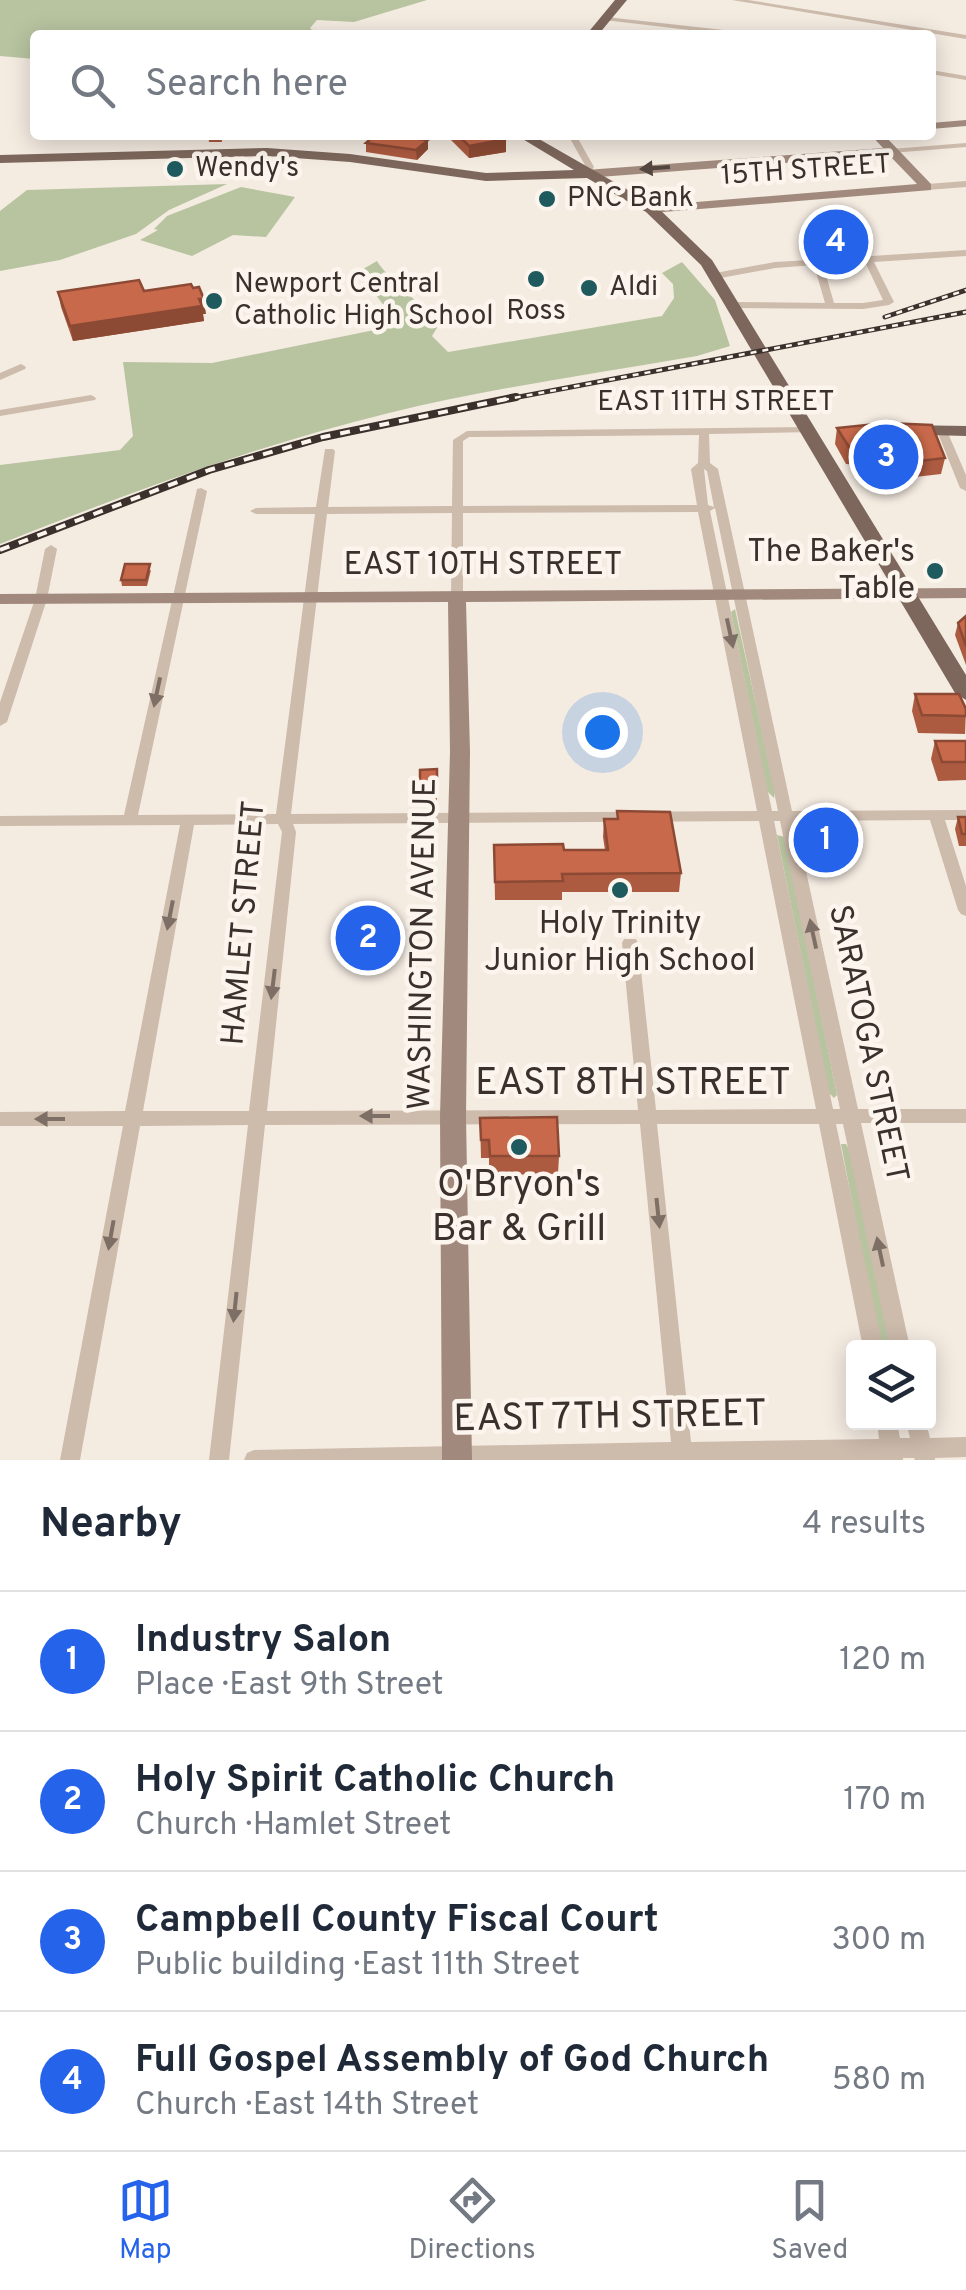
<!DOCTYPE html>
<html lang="en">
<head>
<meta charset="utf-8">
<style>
  body { margin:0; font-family:Overpass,sans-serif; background:#f2f2f3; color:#1f2937 }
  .controls { position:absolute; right:30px; bottom:30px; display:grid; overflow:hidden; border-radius:10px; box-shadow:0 5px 25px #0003 }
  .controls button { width:90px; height:90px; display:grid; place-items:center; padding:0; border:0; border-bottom:2px solid #e0e1e3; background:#fff; color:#1f2937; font:50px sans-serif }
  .you { position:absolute; left:602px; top:732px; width:35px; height:35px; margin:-25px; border:8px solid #fff; border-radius:50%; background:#1a73e8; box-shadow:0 0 0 15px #1a73e833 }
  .badge { display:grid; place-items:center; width:65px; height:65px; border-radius:50%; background:#2563eb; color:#fff; font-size:32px; font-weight:700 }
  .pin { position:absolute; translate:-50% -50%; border:5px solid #fff; box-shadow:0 2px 10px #0006 }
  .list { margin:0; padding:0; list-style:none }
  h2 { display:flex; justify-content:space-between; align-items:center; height:130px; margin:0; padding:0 40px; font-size:42px }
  h2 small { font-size:32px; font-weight:400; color:#747a83 }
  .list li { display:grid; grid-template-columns:65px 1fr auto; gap:30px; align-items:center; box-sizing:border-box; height:140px; padding:0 40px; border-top:2px solid #e0e1e3 }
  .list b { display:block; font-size:38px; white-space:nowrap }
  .list p { margin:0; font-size:32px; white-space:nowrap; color:#747a83 }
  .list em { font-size:32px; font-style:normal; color:#747a83 }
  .icon { flex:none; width:55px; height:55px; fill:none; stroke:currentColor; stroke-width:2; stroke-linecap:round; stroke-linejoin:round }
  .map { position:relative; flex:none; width:966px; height:1460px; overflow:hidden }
  .search { position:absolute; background:#fff; box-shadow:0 5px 25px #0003; left:30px; right:30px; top:30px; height:110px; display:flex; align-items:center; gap:25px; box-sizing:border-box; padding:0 35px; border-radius:10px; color:#747a83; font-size:38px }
  .sheet { height:690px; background:#fff }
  nav { display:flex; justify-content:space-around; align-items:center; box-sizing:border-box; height:140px; border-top:2px solid #e0e1e3; background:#fff; font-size:28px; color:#747a83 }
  nav a { display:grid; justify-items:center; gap:5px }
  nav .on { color:#2563eb }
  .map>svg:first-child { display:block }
  .green { fill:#b8c4a0 }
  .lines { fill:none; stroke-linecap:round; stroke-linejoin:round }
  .street { fill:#cdbbac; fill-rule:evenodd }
  .secondary { fill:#a18a7d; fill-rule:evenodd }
  .primary { fill:#7d675c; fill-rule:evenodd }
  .rail-far1-casing { stroke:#3b302b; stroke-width:5 }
  .rail-casing { stroke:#3b302b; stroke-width:8 }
  .rail-far1 { stroke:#fbf5ee; stroke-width:2.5; stroke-dasharray:6; stroke-linecap:butt }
  .rail { stroke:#fbf5ee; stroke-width:4; stroke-dasharray:10; stroke-linecap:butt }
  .wall { fill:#ac5a40 }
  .shaded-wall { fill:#8c4a34 }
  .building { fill:#c8694b; stroke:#8c4a34; stroke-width:2.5 }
  .oneway { fill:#544640 }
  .oneway2 { fill:#7d6f65 }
  .poi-dot { fill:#1f5a5e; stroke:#fbf5ee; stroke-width:4 }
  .labels { text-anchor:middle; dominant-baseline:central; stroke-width:9; stroke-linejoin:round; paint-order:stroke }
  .far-poi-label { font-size:28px; fill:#3b302b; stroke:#fbf5ee; text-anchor:start }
  .far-street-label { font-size:28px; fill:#3b302b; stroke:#fbf5ee }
  .poi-label { font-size:32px; fill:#3b302b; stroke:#fbf5ee; text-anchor:end }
  .street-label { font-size:32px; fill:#3b302b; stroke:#fbf5ee }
  .near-street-label { font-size:38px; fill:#3b302b; stroke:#fbf5ee }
  .near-poi-label { font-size:38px; fill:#3b302b; stroke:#fbf5ee }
</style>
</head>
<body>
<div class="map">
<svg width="966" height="1460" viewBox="0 0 966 1460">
  <rect width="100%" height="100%" fill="#f4ebe1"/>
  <g class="green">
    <path d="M0,0H427L354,22L317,20L310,28L315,33L307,35H35V59L0,56Z"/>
    <path d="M227,184L169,210L136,234L60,260L0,271V211L27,190Z"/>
    <path d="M241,187L295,197L266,237L233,235L192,256L140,240L158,230L154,229L167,216Z"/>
    <path d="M377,261C386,277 424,307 440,323L432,336L448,352L662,316L674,298L673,284L662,273L682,262L715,300L730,346L697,356C594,374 490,388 389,413C255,446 128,493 0,544V465L120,450L133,436L123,362L212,363L399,325L358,272Z"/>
    <path d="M735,609L775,791L774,798L767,791L731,612Z"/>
    <path d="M777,835L785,837L837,1095L834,1098L829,1093Z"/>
    <path d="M841,1144H846L853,1156L891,1347H880Z"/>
  </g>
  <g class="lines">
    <g class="street">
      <path d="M732,0H748L966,35V39Z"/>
      <path d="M606,17L751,33L755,35H732L604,20Z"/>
      <path d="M931,70L966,76V80L931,74Z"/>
      <path d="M568,135H576L594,167L589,176L582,174L586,167Z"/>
      <path d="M966,143V147L891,153L887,151L891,149Z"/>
      <path d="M966,181V187L927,190L923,187L927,184Z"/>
      <path d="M849,229L860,234L871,256L966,250V256L874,262L894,302L889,305L863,309L732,308L727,305L732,302L825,303L814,265L775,268L715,279L710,276L715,273L775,262L862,257L853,238L848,235L803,237L799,234L803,231ZM865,262L883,300L863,303H834L823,265Z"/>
      <path d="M21,364L26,367L25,369L0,380V373Z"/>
      <path d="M91,395L96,398L95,400L0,416V410Z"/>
      <path d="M809,427L813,428V432L709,434L710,463L718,469L792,811L966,810V820H945L966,886V916L961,914L958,910L930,820L795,821L858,1109H966V1123H861L910,1348H890L843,1124H836L883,1348H863L819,1124H657L691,1442L879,1439L877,1422H897L900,1438H910L906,1422H926L930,1438L966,1437V1457L935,1458V1460H915L914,1458H903V1460H244L247,1453L254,1450L671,1442L640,1124L265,1125L229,1460H209L248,1125L140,1126L80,1460H60L123,1126H0V1112L125,1111L180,825L0,826V816L124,815L197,489L201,488L207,491L138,815L276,814L315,514H256L250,511L256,508L316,507L325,449H333L335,451L328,507L452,506L453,440L467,431ZM699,435L698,463L691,469L697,505L463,506V441L469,437ZM704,469L707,471L714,507L708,505ZM715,508L778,811H772L710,511ZM698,512L757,811L291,814L327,514L452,513L451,597L457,601L463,597V513ZM759,821L816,1109L656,1110L638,943L636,939H624L622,943L638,1110L267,1111L296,832L293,824ZM774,821H780L840,1109H833ZM278,824L282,832L249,1111H143L194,825Z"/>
      <path d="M942,428L947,431L966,475V491L960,488L937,431Z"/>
      <path d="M51,545L57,549L47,599L7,722L0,726V702L35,599L45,549Z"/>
    </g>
    <g class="secondary">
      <path d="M966,120V126L931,129V123Z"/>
      <path d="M871,135H884L931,184V190L651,213L647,212V206L917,184L889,155L586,178L580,174L586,170L883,148Z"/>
      <path d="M966,588V598L466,602L470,752L466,1116L472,1460H442L440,1116L450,752L448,602L0,604V594Z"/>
    </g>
    <g class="primary">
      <path d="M615,0H627L598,35H586Z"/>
      <path d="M516,135H532L656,206L712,260L966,675V700L955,693L701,265L646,212L587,178L486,181L350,162L267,156L0,163V155L267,148L350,154L486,173L574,170Z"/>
      <path d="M903,425L966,426V436L897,434V426Z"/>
    </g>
    <g class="rail-far1-casing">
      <g id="rail-far1">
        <path d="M885,317L966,290"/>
        <path d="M503,400L966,312"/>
      </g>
    </g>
    <g class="rail-casing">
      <path id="rail" d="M0,550L209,470L323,437L516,397"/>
    </g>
    <use href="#rail-far1" class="rail-far1"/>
    <use href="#rail" class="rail"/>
  </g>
  <g class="wall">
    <path d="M208,135H221L222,142H209Z"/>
    <path d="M450,135H502L506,152L469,158L450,139Z"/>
    <path d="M366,143L428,149L417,160L366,152Z"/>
    <path d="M822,221L857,229L854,248L823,249L819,240Z"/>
    <path d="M144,291L206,314H203L204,321L73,341L61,307L58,292Z"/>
    <path d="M837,428L945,458L941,474L915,477L911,471L846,464L835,444Z"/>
    <path d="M151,570L147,586H122L121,580Z"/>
    <path d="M966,616V665L955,635L958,623Z"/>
    <path d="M915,694L966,709L965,734L918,733L912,711Z"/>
    <path d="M935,741H966V780L938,781L931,759Z"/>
    <path d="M437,769V802H421L420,770Z"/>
    <path d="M617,811L681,873L679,892H562V900H495L494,845L564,850H605L603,837L604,819H617Z"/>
    <path d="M958,817H966V846H959L955,829Z"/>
    <path d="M804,822L851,835L849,847L806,846L802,834Z"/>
    <path d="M480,1118L559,1156L558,1174L489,1175V1158H481Z"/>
  </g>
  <g class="shaded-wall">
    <path d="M506,139V152L469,158V146Z"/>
    <path d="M428,140V149L417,160L416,150Z"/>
    <path d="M204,299L206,314H203L204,321L73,341L70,326Z"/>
  </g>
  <g class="building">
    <path d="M375,135H386L428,140L416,150L366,143Z"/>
    <path d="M458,135H502L506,139L469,146Z"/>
    <path d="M850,220L857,229L826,230L822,221Z"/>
    <path d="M139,280L144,291L191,284L193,288L199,287L204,299H199L202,306L70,326L58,292Z"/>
    <path d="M886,423L932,425L945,458L919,461L915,455L849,447L837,428Z"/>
    <path d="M125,564H150L146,580H121Z"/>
    <path d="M966,616V646L958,623Z"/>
    <path d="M915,694H959L966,709V716L922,715Z"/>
    <path d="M935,741H966V762H942Z"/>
    <path d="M437,769V784H420V770Z"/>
    <path d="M617,811L670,812L681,873L562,874L563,881L495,882L494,845L563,844L564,850H608L604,819H618Z"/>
    <path d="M958,817H966V834H962Z"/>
    <path d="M809,818L849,820L851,835L808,834L804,822Z"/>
    <path d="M557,1117L559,1156H490L489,1140H481L480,1118Z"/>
  </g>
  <defs><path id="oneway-solid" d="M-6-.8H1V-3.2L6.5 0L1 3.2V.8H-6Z" transform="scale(2.5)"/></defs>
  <use class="oneway" href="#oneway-solid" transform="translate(655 168) rotate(176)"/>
  <g class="oneway2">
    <use href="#oneway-solid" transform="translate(730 633) rotate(78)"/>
    <use href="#oneway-solid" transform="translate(157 692) rotate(102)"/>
    <use href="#oneway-solid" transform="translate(170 915) rotate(101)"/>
    <use href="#oneway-solid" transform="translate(813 934) rotate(-102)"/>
    <use href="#oneway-solid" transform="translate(273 984) rotate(97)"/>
    <use href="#oneway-solid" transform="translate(375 1116) rotate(180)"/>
    <use href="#oneway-solid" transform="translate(50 1119) rotate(180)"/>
    <use href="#oneway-solid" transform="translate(658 1213) rotate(84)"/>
    <use href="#oneway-solid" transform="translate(111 1235) rotate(100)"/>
    <use href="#oneway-solid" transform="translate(880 1252) rotate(-102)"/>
    <use href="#oneway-solid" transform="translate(235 1307) rotate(96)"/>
  </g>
  <g class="poi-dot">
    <circle cx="175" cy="169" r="10"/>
    <circle cx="547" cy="199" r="10"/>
    <circle cx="536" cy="279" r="10"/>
    <circle cx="589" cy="288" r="10"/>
    <circle cx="214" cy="301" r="10"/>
    <circle cx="935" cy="571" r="10"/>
    <circle cx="620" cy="890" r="10"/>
    <circle cx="519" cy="1147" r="10"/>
  </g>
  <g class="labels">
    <g class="far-poi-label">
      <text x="195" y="169">Wendy's</text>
      <text x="567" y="199">PNC Bank</text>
      <text x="234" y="285">Newport Central<tspan x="234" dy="32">Catholic High School</tspan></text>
      <text x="609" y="288">Aldi</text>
      <text x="536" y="312" text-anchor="middle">Ross</text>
    </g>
    <g class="far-street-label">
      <text transform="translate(806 171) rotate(-4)">15TH STREET</text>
      <text x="716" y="403">EAST 11TH STREET</text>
    </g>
    <g class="poi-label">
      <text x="915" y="553">The Baker's<tspan x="915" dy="37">Table</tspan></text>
      <text x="620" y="925" text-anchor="middle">Holy Trinity<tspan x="620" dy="37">Junior High School</tspan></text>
    </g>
    <g class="street-label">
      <text x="483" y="566">EAST 10TH STREET</text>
      <text transform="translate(245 923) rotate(-85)">HAMLET STREET</text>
      <text transform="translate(424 944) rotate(-89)">WASHINGTON AVENUE</text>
      <text transform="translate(867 1044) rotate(78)">SARATOGA STREET</text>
    </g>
    <g class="near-street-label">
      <text x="633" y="1084">EAST 8TH STREET</text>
      <text transform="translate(610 1418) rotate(-1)">EAST 7TH STREET</text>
    </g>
    <g class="near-poi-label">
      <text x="519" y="1186">O'Bryon's<tspan x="519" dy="44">Bar &amp; Grill</tspan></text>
    </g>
  </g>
</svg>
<div class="controls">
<button><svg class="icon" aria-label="layers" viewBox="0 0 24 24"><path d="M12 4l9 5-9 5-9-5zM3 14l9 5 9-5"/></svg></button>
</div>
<div class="you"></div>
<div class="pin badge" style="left:826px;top:840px">1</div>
<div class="pin badge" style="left:368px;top:938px">2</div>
<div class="pin badge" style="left:886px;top:457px">3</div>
<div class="pin badge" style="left:836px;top:242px">4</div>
<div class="search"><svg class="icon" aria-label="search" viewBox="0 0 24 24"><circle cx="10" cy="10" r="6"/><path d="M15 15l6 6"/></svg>Search here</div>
</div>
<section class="sheet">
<h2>Nearby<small>4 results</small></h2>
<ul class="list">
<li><span class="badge">1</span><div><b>Industry Salon</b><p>Place · East 9th Street</p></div><em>120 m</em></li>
<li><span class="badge">2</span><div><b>Holy Spirit Catholic Church</b><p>Church · Hamlet Street</p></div><em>170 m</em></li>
<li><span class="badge">3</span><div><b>Campbell County Fiscal Court</b><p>Public building · East 11th Street</p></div><em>300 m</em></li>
<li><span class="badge">4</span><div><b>Full Gospel Assembly of God Church</b><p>Church · East 14th Street</p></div><em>580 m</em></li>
</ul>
</section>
<nav>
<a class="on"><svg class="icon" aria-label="map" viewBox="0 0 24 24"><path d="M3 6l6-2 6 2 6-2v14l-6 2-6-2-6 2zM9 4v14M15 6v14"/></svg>Map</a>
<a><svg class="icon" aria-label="directions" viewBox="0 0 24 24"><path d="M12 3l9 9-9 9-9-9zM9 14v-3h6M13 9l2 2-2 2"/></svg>Directions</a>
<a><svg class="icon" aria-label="saved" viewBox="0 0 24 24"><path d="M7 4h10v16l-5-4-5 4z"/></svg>Saved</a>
</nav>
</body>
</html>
